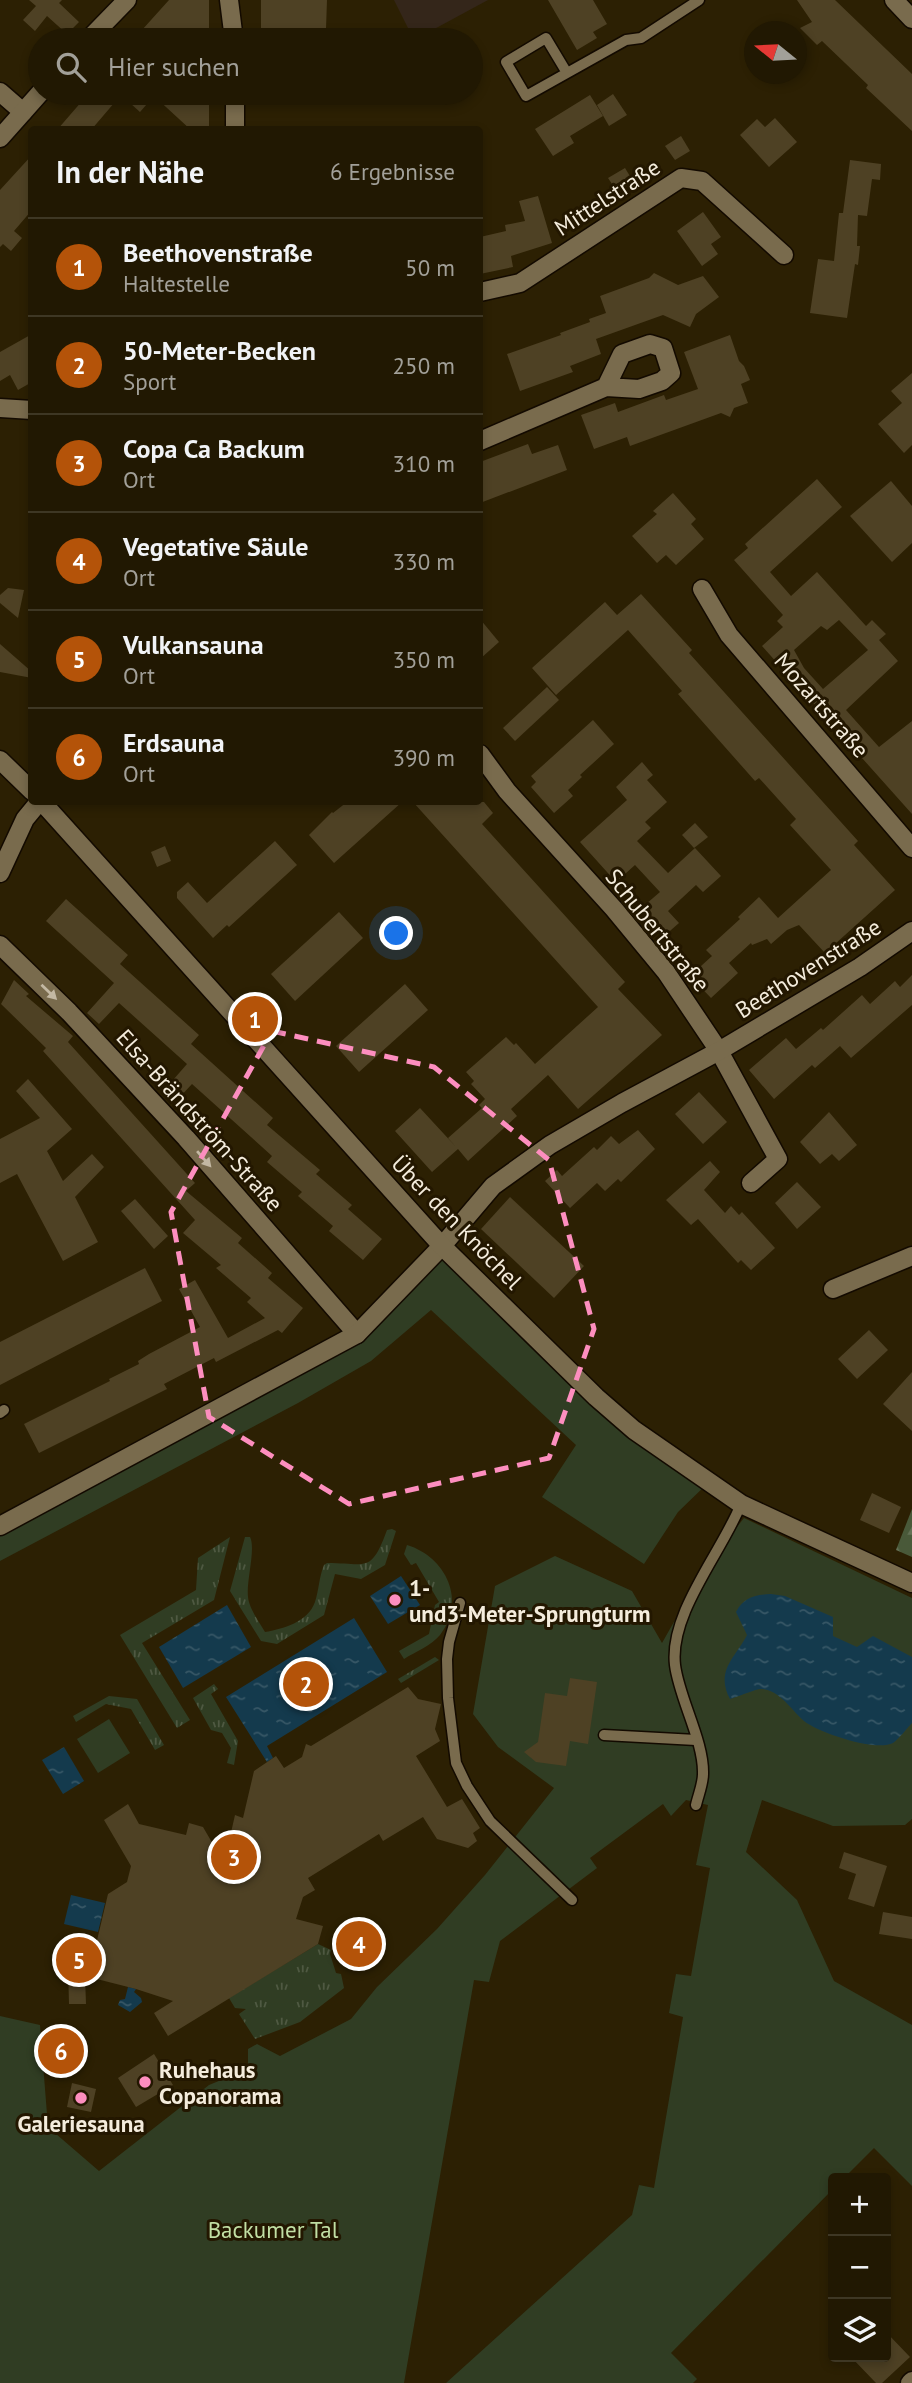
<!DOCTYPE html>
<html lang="de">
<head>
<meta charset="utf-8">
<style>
  body { margin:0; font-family:"PT Sans",sans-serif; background:#29210c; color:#f1f3f6 }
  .controls { position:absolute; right:21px; bottom:21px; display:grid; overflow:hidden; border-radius:7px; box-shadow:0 4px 10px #0003 }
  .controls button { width:63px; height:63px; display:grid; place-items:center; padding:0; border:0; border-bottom:2px solid #3e3724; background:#211802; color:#f1f3f6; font:35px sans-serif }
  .compass { position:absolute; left:744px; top:21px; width:63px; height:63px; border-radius:50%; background:#211802; box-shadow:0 4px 10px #0003; rotate:288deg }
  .you { position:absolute; left:397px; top:934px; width:24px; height:24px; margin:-18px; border:5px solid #fff; border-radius:50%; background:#1a73e8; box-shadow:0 0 0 10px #1a73e833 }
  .badge { display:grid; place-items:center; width:46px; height:46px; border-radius:50%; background:#b45309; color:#fff; font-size:23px; font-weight:700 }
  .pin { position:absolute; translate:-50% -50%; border:4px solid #fff; box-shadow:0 2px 7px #0006 }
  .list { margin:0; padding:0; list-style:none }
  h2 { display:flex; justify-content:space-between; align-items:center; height:91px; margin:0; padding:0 28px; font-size:30px }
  h2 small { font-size:23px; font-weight:400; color:#a2a099 }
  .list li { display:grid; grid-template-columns:46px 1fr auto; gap:21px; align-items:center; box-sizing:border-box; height:98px; padding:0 28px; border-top:2px solid #3e3724 }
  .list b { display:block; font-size:26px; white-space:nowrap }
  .list p { margin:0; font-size:23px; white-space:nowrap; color:#a2a099 }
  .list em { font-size:23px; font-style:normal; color:#a2a099 }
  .icon { flex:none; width:38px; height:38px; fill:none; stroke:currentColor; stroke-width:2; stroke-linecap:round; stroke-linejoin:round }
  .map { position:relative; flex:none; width:912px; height:2383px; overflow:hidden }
  .search { position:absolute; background:#211802; box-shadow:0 4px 10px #0003; left:28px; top:28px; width:455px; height:77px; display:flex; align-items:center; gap:18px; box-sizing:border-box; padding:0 24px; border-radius:38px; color:#a2a099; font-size:26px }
  .panel { position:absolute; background:#211802; box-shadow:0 4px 10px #0003; left:28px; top:126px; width:455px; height:679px; border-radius:7px }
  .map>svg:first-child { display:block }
  .education { fill:#34261a }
  .grass { fill:url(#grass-tufts) }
  .forest { fill:url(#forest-firs) }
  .park { fill:#303d23 }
  .water { fill:url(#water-ripples) }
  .building { fill:#4e4124; fill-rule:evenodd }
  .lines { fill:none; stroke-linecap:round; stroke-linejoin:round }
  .service-casing { stroke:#130a00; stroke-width:13 }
  .minor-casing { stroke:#130a00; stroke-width:21 }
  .secondary-casing { stroke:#130a00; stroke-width:21 }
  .service { stroke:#796b4d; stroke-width:10 }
  .minor { stroke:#796b4d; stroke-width:18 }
  .secondary { stroke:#796b4d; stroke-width:18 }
  .oneway { fill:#c3b8a3 }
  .marked { fill:none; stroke:#fd8ebf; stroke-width:5; stroke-dasharray:14 9; stroke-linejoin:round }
  .poi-dot { fill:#fd8ebf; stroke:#231700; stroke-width:2.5 }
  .labels { text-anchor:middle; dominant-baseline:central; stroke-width:6; stroke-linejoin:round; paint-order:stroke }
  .street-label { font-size:23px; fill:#f4ecdc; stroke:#231700 }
  .poi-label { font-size:23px; font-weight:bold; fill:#f4ecdc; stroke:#231700; text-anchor:start }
  .park-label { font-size:23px; fill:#c1dfa4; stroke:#231700 }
</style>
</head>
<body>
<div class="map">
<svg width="912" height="2383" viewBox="0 0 912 2383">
  <defs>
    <pattern id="grass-tufts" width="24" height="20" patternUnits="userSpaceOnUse" patternTransform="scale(1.75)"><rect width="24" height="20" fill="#303d23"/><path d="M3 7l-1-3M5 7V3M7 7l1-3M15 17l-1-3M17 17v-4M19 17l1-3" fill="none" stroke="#4f5942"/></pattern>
    <pattern id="forest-firs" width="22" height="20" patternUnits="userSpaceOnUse" patternTransform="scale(1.75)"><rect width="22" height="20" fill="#495939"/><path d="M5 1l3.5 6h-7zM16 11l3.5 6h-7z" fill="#647155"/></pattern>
    <pattern id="water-ripples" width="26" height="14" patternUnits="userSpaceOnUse" patternTransform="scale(1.75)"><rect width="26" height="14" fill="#143a4d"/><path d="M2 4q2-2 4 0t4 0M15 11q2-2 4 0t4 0" fill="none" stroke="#375766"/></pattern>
  </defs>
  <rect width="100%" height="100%" fill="#2c2003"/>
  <path class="education" d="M394,0H488L414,40Z"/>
  <g class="grass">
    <path d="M392,1529L396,1531L385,1565L361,1579L335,1574L324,1615L277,1644L261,1641L230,1591L245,1537H250C256,1549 246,1581 248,1597C249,1608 259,1622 265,1632C283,1629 308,1622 315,1602C319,1590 319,1577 324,1565L327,1563C367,1563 371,1574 387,1530Z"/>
    <path d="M230,1537L214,1600L142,1643L190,1720L177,1728L120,1635L196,1590L198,1558Z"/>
    <path d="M407,1545C446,1557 467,1601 440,1635C432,1645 415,1652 404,1659L399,1651L429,1634L435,1605L439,1602L416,1563L411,1565L404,1554Z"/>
    <path d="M435,1657L439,1660L401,1683L398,1679Z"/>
    <path d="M214,1684L218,1689L211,1694L238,1741L234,1765L227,1763L231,1748L222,1733L211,1730L193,1698Z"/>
    <path d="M109,1696L137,1699L164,1745L155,1750L131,1709L106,1704L76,1722L73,1716Z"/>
    <path d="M318,1944L331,1950L330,1954L336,1973L341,1974L344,1988L300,2022L255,2039L239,2014L246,2009L235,2008L229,1998Z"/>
  </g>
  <path class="forest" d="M912,1509V1557L896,1550Z"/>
  <g class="park">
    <path d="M442,1246L596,1397L709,1482L678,1512L644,1564L542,1497L576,1445L431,1310L371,1361L298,1403L0,1561V1526L328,1348Z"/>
    <path d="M744,1518L912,1598V1819L905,1825L833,1826L762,1800L746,1852L797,1900L834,1981L912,2025V2186L874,2148L844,2178H833V2189L671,2353L697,2379L693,2383H446L632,2215L639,2185L654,2188L683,2017L669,2013L676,1974L691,1976L710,1868L696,1865L708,1805L686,1800L671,1816L663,1804L590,1858L597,1868L500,1941L489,1982L474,1980L404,2383H0V2016L40,2025L48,2127L99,2171L209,2085L248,2069V2049L257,2044L280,2056L351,2019L377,1987L437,1929L485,1875L554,1788L498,1747L473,1714L495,1586L555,1556L632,1591L662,1643L705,1567Z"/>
    <path d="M109,1719L130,1753L98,1773L77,1739Z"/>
  </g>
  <g class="water">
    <path d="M401,1576L420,1605L388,1624L370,1596Z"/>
    <path d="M771,1594L785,1596L833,1617V1636L857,1647L873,1636L912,1657V1723C906,1729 900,1738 893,1743C876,1752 819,1733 804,1721C792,1711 779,1689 761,1689C755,1689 738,1697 730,1699C715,1671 735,1658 747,1635L736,1612C744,1597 755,1595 771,1594Z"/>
    <path d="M227,1605L251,1647L183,1688L159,1647Z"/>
    <path d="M354,1618L387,1672L267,1746L273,1758L267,1762L226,1697Z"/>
    <path d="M64,1747L84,1781L63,1794L42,1760Z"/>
    <path d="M71,1895L105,1903L98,1932L64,1924Z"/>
    <path d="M128,1987L136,1989L134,1992L141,1998L142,2002L130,2012L118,2005L120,2000L125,1999Z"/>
  </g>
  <g class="building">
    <path d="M29,0H62L59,3L79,22L67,34L47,16L35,31L23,20L36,6Z"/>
    <path d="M169,0H209V28L223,40H133Z"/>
    <path d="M261,0H327L326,29H297V40H261Z"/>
    <path d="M548,0H593L607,24L593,32L597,38L577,50Z"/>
    <path d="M797,0H835L912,74V131L866,88L868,85L822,41L817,45L800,28L812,22Z"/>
    <path d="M89,93H209V130H191L154,96L140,112L121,95L91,130H57Z"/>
    <path d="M613,94L627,115L609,126L597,105Z"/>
    <path d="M590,95L603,116L570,136L574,143L553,156L535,129Z"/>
    <path d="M775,118L797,142L769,167L740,135L757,119L765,127Z"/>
    <path d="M681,136L690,151L675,160L665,146Z"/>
    <path d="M32,155V210L14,231L22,238L11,251L3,244L0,247V190Z"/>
    <path d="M850,160L881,164L880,180L872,179L867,216L858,215L857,246H860L858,265L855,264L847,318L810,313L818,259L834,261L839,213H843Z"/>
    <path d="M625,168L636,186L620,196L608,178Z"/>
    <path d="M538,196L552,243L511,256L513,267L480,274V237L506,231L505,225L525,221L519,201Z"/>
    <path d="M703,212L721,237L711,244L718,254L702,266L677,231Z"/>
    <path d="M654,273L678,285L703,276L719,297L696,314L690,327L663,315L596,339L601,354L570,366L573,372L520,391L507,354L561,335L560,333L590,322L589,319L606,313L600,296L649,278Z"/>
    <path d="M32,334V382L18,390L10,375L0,381V352Z"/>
    <path d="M730,335L739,361L744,366L750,380L741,384L748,403L734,408L730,417L721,413L630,446L627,437L594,449L581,415L615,403L618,412L664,395L666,400L698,389L684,352Z"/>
    <path d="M912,373V445L904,453L878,424L902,403L891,391Z"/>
    <path d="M528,444L532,454L558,445L567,470L480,503V462Z"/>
    <path d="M817,479L842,507L770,572L791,596L817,572L866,626L872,620L886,634L879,640L898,661L846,710L879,747L912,721V814L762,646L783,627L777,621L783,615L734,560L748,548L745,544ZM839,620L868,650L823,689L804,668L794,650L821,626L827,630Z"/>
    <path d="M891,481L912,506V543L892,562L850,516Z"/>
    <path d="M673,493L696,519L691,524L704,539L676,565L666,555L657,563L632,536L657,514L653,511Z"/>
    <path d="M8,588L24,590L18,618L0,603V595Z"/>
    <path d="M641,594L692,650L689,653L858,841L854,845L895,890L825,953L799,925L787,930L771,944L767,939L752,945L751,943L729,963L738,973L711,998L690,976L712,956L706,950L740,919L738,917L759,897L778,918L831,870L790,825L796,819L759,778L755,781L678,694L682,691L628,630L556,695L532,668L605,602L617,615Z"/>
    <path d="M480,619L499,642L480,659Z"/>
    <path d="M0,644L32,672V678L0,672Z"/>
    <path d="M547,687L559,700L515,741L503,728Z"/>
    <path d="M593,720L614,744L580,775L582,777L568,790L573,796L554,813L531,787L536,782L531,776Z"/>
    <path d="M642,762L653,775L647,780L667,802L645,822L651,828L637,841L668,873L695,848L721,876L703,892L696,885L668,911L679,923L663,937L639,910L660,892L635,865L616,882L580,842L627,800L616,787Z"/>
    <path d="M347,802H402L334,863L309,835L332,812L333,813Z"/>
    <path d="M413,802H484L493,813L482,824L625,982L618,989L662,1035L578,1109L548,1075L511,1109L517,1116L468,1161L458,1149L432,1172L395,1131L420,1108L456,1147L448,1138L482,1108L479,1105L485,1099L471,1084L474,1081L466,1072L506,1037L514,1045L516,1043L535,1064L598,1007Z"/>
    <path d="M695,823L708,837L694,848L682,835Z"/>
    <path d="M275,841L297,865L229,927L227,925L213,938L177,898V892L188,882L207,903Z"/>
    <path d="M165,846L171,861L157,867L151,852Z"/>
    <path d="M66,899L128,955L120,964L199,1035L191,1044L273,1118L267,1125L320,1170L316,1174L352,1205L348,1209L382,1239L363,1260L329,1231L333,1226L298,1196L302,1192L267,1162L272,1156L192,1084L178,1099L166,1088L187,1064L119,1003L99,1024L87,1013L114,983L46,921Z"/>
    <path d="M339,912L363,938L295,1001L271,974Z"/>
    <path d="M912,975V1005L851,1058L840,1046L815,1068L812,1065L774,1099L749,1070L786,1038L796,1049L821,1028L823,1030L862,995L870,1004L895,981L900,987Z"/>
    <path d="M14,980L29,994L26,996L73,1036L68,1042L195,1183L186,1191L242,1238L238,1243L272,1273L268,1278L303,1308L282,1333L278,1330L216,1362L214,1358L164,1384L167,1389L39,1453L24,1424L110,1381L109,1379L139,1364L138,1361L149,1354L200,1327L179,1289L195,1280L228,1338L265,1318L247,1302L251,1298L216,1268L221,1265L183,1233L195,1220L43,1051L46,1048L1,1004Z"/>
    <path d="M405,984L428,1010L359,1072L336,1046Z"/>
    <path d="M28,1079L72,1129L47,1151L63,1181L92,1154L104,1167L75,1197L98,1242L63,1261L17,1174L0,1183V1139L40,1118L16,1091Z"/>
    <path d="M699,1092L727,1122L703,1144L675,1114Z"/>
    <path d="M829,1112L857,1145L839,1161L832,1154L820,1164L800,1142Z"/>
    <path d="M638,1130L655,1149L621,1182L618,1179L605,1191L597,1183L570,1208L545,1181L557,1170L562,1176L594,1147L597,1150L611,1136L619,1144Z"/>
    <path d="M710,1161L720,1172L704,1190L725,1213L731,1206L739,1215L742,1212L775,1248L751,1270L741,1260L738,1263L698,1219L691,1225L666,1200Z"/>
    <path d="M797,1182L821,1207L797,1229L775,1203Z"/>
    <path d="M510,1197L584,1266L554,1298L481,1229Z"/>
    <path d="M135,1199L168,1236L154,1249L121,1211Z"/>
    <path d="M145,1268L162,1301L0,1385V1342Z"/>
    <path d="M869,1330L888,1350L857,1379L838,1359Z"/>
    <path d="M912,1372V1431L883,1404Z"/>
    <path d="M872,1493L901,1507L889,1533L860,1520Z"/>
    <path d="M570,1678L597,1682L588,1744L570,1741L566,1766L536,1762L524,1752L538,1742L545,1693L567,1696Z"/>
    <path d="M408,1687L418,1699L441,1704L435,1729L440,1741L416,1756L447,1807L462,1799L480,1828L473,1833L477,1841L468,1848L437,1839L423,1817L383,1841L379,1834L308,1878L315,1890L303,1897L296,1919L323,1926L318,1944L168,2036L154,2013L173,2001L136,1989L85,1976L86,2004H69L68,1968L74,1949L94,1953L108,1894L127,1882L131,1866L104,1820L128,1804L139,1824L186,1835L189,1823L203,1827L224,1863L235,1815L243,1818L254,1771L276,1756L284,1768L302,1757L306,1744L311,1746Z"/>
    <path d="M844,1852L887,1866L874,1907L848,1899L856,1874L839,1868Z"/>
    <path d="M883,1912L912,1917V1939L879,1934Z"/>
    <path d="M50,2037L77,2043L72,2065L45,2058Z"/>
    <path d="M154,2054L173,2085L136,2107L118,2078Z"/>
    <path d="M72,2083L96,2089L91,2112L67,2107Z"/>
    <path d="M886,2332L910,2357L882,2383H876L851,2357H886Z"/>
  </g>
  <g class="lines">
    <g class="service-casing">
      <g id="service">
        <path d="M567,73L546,38L506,62L526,96L626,40L641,38L699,0"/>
        <path d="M0,1413L4,1410"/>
        <path d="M460,1603L449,1642L447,1659L448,1698L456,1763L467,1786L490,1821L572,1900"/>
        <path d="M604,1735L696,1740"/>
        <path d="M696,1805C698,1796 703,1784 703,1774C704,1741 679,1698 675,1665C669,1613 722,1552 741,1504"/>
      </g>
    </g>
    <g class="minor-casing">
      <g id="minor">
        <path d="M229,0L234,40"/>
        <path d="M894,0L912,19"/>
        <path d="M88,40L127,0"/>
        <path d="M0,92L23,112"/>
        <path d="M235,93V130"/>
        <path d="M0,138L40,93"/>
        <path d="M480,292L520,283L681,178L702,181L784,255"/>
        <path d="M0,408L32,410"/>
        <path d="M480,441L606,387L639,389L662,381L671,373L663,348L650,344L622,354L606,387"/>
        <path d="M702,589L729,635L912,848"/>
        <path d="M480,754L507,791L614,909L666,972L719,1051L778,1159L751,1183"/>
        <path d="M0,873L25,819L39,802"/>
        <path d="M0,945L69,1012L186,1138L357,1334"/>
        <path d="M833,1289L912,1256"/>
        <path d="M0,1526L357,1334L442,1246L493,1186L550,1145L622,1103L719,1051L860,967L912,931"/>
        <path d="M910,2383L912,2381"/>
      </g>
    </g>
    <g class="secondary-casing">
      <g id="secondary">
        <path d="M0,760L32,791"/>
        <path d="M42,802L442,1246L596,1397L634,1430L741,1504L912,1583"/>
      </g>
    </g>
    <use href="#service" class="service"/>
    <use href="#minor" class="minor"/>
    <use href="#secondary" class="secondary"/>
  </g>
  <defs><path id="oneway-solid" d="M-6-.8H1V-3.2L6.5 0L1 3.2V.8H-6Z" transform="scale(1.75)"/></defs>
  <g class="oneway">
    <use href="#oneway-solid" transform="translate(49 992) rotate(44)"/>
    <use href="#oneway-solid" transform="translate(204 1159) rotate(49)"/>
  </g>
  <path class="marked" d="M272,1031L434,1067L549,1160L594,1329L549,1458L349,1504L209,1417L171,1212Z"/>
  <g class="poi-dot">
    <circle cx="395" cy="1600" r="7"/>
    <circle cx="145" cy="2082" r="7"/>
    <circle cx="81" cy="2098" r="7"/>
  </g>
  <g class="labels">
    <g class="street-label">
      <text transform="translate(607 197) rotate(-33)">Mittelstraße</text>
      <text transform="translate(822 705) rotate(49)">Mozartstraße</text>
      <text transform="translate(658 930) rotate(51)">Schubertstraße</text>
      <text transform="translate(808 968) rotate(-32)">Beethovenstraße</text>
      <text transform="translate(200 1120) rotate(48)">Elsa-Brändström-Straße</text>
      <text transform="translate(457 1222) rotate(46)">Über den Knöchel</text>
    </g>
    <g class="poi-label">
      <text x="409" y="1587">1-<tspan x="409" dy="26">und3-Meter-Sprungturm</tspan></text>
      <text x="159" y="2069">Ruhehaus<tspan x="159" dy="26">Copanorama</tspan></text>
      <text x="81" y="2123" text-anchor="middle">Galeriesauna</text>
    </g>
    <g class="park-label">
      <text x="273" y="2229">Backumer Tal</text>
    </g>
  </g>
</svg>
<div class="controls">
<button>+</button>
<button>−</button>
<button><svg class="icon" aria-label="layers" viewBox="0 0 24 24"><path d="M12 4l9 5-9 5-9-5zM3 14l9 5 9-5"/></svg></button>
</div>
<svg class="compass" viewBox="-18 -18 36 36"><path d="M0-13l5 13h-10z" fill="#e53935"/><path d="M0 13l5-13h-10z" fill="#a2a099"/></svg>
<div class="you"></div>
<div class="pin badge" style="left:255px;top:1019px">1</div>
<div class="pin badge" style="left:306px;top:1684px">2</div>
<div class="pin badge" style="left:234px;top:1857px">3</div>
<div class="pin badge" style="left:359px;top:1944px">4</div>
<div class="pin badge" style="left:79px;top:1960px">5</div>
<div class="pin badge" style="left:61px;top:2051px">6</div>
<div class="search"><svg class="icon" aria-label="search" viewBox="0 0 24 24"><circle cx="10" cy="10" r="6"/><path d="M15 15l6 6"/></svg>Hier suchen</div>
<section class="panel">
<h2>In der Nähe<small>6 Ergebnisse</small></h2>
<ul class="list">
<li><span class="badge">1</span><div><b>Beethovenstraße</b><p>Haltestelle</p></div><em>50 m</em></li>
<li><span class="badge">2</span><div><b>50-Meter-Becken</b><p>Sport</p></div><em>250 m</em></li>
<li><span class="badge">3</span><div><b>Copa Ca Backum</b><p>Ort</p></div><em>310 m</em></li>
<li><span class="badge">4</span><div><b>Vegetative Säule</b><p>Ort</p></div><em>330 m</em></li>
<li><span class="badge">5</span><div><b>Vulkansauna</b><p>Ort</p></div><em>350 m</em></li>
<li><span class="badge">6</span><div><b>Erdsauna</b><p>Ort</p></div><em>390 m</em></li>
</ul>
</section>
</div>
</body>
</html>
